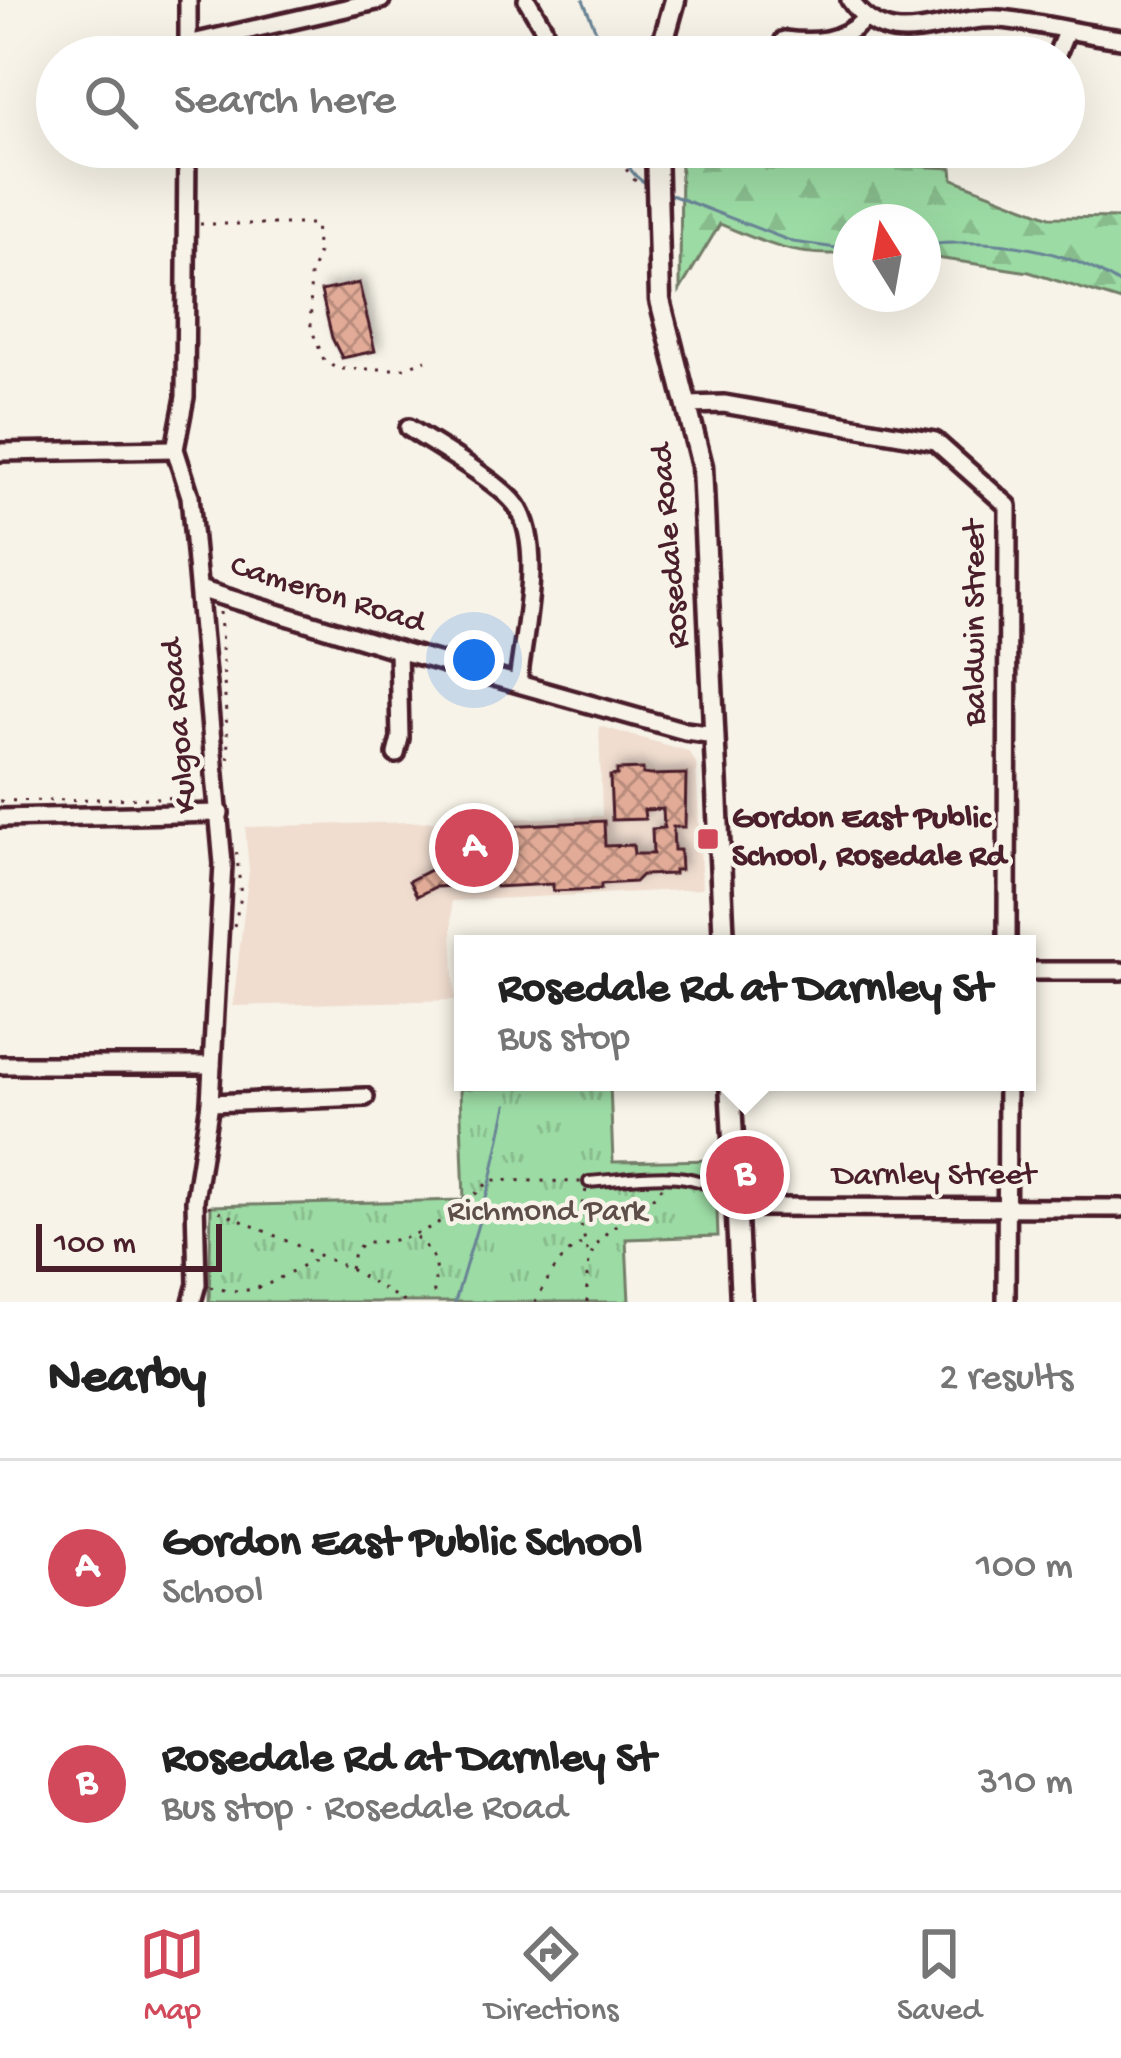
<!DOCTYPE html>
<html lang="en">
<head>
<meta charset="utf-8">
<style>
  body { margin:0; font-family:"Gochi Hand",sans-serif; background:#f2f2f2; color:#222 }
  .compass { position:absolute; left:833px; top:204px; width:108px; height:108px; border-radius:50%; background:#fff; box-shadow:0 12px 48px #0002; rotate:349deg }
  .scale { position:absolute; left:36px; bottom:30px; width:186px; box-sizing:border-box; padding-left:12px; border:6px solid #4a1f2b; border-top:0; font-size:33px; line-height:42px; white-space:nowrap; color:#4a1f2b; -webkit-text-stroke:9px #f7f3e8; paint-order:stroke }
  .you { position:absolute; left:474px; top:660px; width:42px; height:42px; margin:-30px; border:9px solid #fff; border-radius:50%; background:#1a73e8; box-shadow:0 0 0 18px #1a73e833 }
  .badge { display:grid; place-items:center; width:78px; height:78px; border-radius:50%; background:#d1495b; color:#fff; font-size:39px; font-weight:700 }
  .pin { position:absolute; translate:-50% -50%; border:6px solid #fff; box-shadow:0 3px 12px #0006 }
  .popup { position:absolute; left:454px; top:935px; width:582px; height:156px; box-sizing:border-box; display:grid; place-content:center; border-radius:0px; background:#fff; filter:drop-shadow(0 3px 9px #0005); font-size:39px; white-space:nowrap; color:#767676 }
  .popup b { font-size:45px; color:#222 }
  .popup::after { content:''; position:absolute; left:50%; top:100%; margin-left:-24px; border:24px solid transparent; border-top-color:#fff }
  .list { margin:0; padding:0; list-style:none }
  h2 { display:flex; justify-content:space-between; align-items:center; height:156px; margin:0; padding:0 48px; font-size:51px }
  h2 small { font-size:39px; font-weight:400; color:#767676 }
  .list li { display:grid; grid-template-columns:78px 1fr auto; gap:36px; align-items:center; box-sizing:border-box; height:216px; padding:0 48px; border-top:3px solid #e0e0e0 }
  .list b { display:block; font-size:45px; white-space:nowrap }
  .list p { margin:0; font-size:39px; white-space:nowrap; color:#767676 }
  .list em { font-size:39px; font-style:normal; color:#767676 }
  .icon { flex:none; width:66px; height:66px; fill:none; stroke:currentColor; stroke-width:2; stroke-linecap:round; stroke-linejoin:round }
  .map { position:relative; flex:none; width:1121px; height:1302px; overflow:hidden }
  .search { position:absolute; background:#fff; box-shadow:0 12px 48px #0002; left:36px; right:36px; top:36px; height:132px; display:flex; align-items:center; gap:30px; box-sizing:border-box; padding:0 42px; border-radius:66px; color:#767676; font-size:45px }
  .sheet { height:588px; background:#fff }
  nav { display:flex; justify-content:space-around; align-items:center; box-sizing:border-box; height:168px; border-top:3px solid #e0e0e0; background:#fff; font-size:33px; color:#767676 }
  nav a { display:grid; justify-items:center; gap:6px }
  nav .on { color:#d1495b }
  .map>svg:first-child { display:block }
  .built { fill:#f0ddd0 }
  .forest { fill:url(#forest-firs); stroke:#737d68; stroke-width:3 }
  .park { fill:url(#park-tufts); stroke:#737d68; stroke-width:3 }
  .lines { fill:none; stroke-linecap:round; stroke-linejoin:round }
  .stream { stroke:#698496; stroke-width:3 }
  .building { fill:url(#building-cross-hatch); stroke:#4a1f2b; stroke-width:3; filter:url(#shadow) }
  .service-casing { stroke:#4a1f2b; stroke-width:16 }
  .minor-casing { stroke:#4a1f2b; stroke-width:24 }
  .tertiary-casing { stroke:#4a1f2b; stroke-width:27 }
  .path { stroke:#4a1f2b; stroke-width:3; stroke-dasharray:3 9; stroke-linecap:butt }
  .service { stroke:#f7f3e8; stroke-width:8 }
  .minor { stroke:#f7f3e8; stroke-width:15 }
  .tertiary { stroke:#f7f3e8; stroke-width:18 }
  .poi-dot { fill:#d1495b; stroke:#f7f3e8; stroke-width:4.5 }
  .labels { text-anchor:middle; dominant-baseline:central; stroke-width:9; stroke-linejoin:round; paint-order:stroke }
  .street-label { font-size:33px; fill:#4a1f2b; stroke:#f7f3e8 }
  .poi-label { font-size:33px; font-weight:bold; fill:#4a1f2b; stroke:#f7f3e8; text-anchor:start }
  .park-label { font-size:33px; fill:#5e4e49; stroke:#f7f3e8 }
</style>
</head>
<body>
<div class="map">
<svg width="1121" height="1302" viewBox="0 0 1121 1302">
  <defs>
    <pattern id="forest-firs" width="22" height="20" patternUnits="userSpaceOnUse" patternTransform="scale(3)"><rect width="22" height="20" fill="#9cdba4"/><path d="M5 1l3.5 6h-7zM16 11l3.5 6h-7z" fill="#88bc8d"/></pattern>
    <pattern id="park-tufts" width="24" height="20" patternUnits="userSpaceOnUse" patternTransform="scale(3)"><rect width="24" height="20" fill="#9cdba4"/><path d="M3 7l-1-3M5 7V3M7 7l1-3M15 17l-1-3M17 17v-4M19 17l1-3" fill="none" stroke="#88bc8d"/></pattern>
    <pattern id="building-cross-hatch" width="8" height="8" patternUnits="userSpaceOnUse" patternTransform="scale(3)"><rect width="8" height="8" fill="#e1ab97"/><path d="M0 0l8 8M0 8l8-8" fill="none" stroke="#b88b7b"/></pattern>
    <filter id="shadow"><feDropShadow dx="5.5" dy="-5.5" stdDeviation="6" flood-color="#0004"/></filter>
  </defs>
  <rect width="100%" height="100%" fill="#f7f3e8"/>
  <filter id="ink" filterUnits="userSpaceOnUse"><feTurbulence type="fractalNoise" baseFrequency=".00833" numOctaves="2"/><feDisplacementMap in="SourceGraphic" scale="24" xChannelSelector="R" yChannelSelector="G"/><feConvolveMatrix kernelMatrix="1 2 1 2 8 2 1 2 1" color-interpolation-filters="sRGB"/></filter>
  <g filter="url(#ink)">
    <path class="built" d="M599,726L688,751L696,763L702,889L451,901L455,1000L233,1006L249,870L245,827L602,816Z"/>
    <path class="forest" d="M681,147H735L742,158L952,168L953,179L1050,217L1121,218V301L1029,272L923,256V222H851V253C797,258 768,245 720,224L680,290Z"/>
    <path class="park" d="M610,1084L613,1162L715,1160L718,1236L626,1239L629,1302H209L211,1206L464,1200L460,1089Z"/>
    <g class="lines">
      <g class="stream">
        <path d="M583,0L607,57"/>
        <path d="M624,147C625,166 634,179 652,186"/>
        <path d="M666,193L793,242L851,250"/>
        <path d="M923,245C992,238 1063,246 1121,285"/>
        <path d="M455,1302L491,1180L507,1105"/>
      </g>
    </g>
    <g class="building">
      <path d="M359,283L375,351L342,358L332,338L321,291Z"/>
      <path d="M643,769V774L650,775L686,774L685,827H673L674,850H680L681,870H674V874L642,875L635,882L601,884V889L553,891V884L496,887L495,884L435,887L417,896L409,881L430,870L455,869V864L512,861L511,844L445,846L444,829L604,821L605,846L633,845L634,854H653L652,829L664,828L663,809L644,810L645,819L612,820L610,776L617,775V770Z"/>
    </g>
    <g class="lines">
      <g class="service-casing">
        <path id="service" d="M589,1182C634,1179 695,1164 729,1199"/>
      </g>
      <g class="minor-casing">
        <g id="minor">
          <path d="M527,0L543,27L551,57"/>
          <path d="M850,0C891,59 942,15 999,19C1039,22 1080,34 1121,39"/>
          <path d="M784,40C815,44 841,42 864,20"/>
          <path d="M188,44L381,0"/>
          <path d="M188,57V0"/>
          <path d="M1056,57L1066,32"/>
          <path d="M187,147L185,397L175,449L190,496L223,864L210,1103L195,1200L197,1284L192,1302"/>
          <path d="M687,405L724,404L935,441L1008,506L1007,944"/>
          <path d="M409,428C436,446 500,482 517,506C545,548 523,635 518,683"/>
          <path d="M0,452L175,449"/>
          <path d="M199,589L398,650L685,731L715,735"/>
          <path d="M396,754L400,738L398,650"/>
          <path d="M0,818L220,813"/>
          <path d="M1027,971H1121"/>
          <path d="M0,1065H212"/>
          <path d="M210,1103L365,1097"/>
          <path d="M747,1207L1121,1208"/>
          <path d="M1006,1302L1007,1082"/>
        </g>
      </g>
      <g class="tertiary-casing">
        <g id="tertiary">
          <path d="M659,57L675,0"/>
          <path d="M656,147L660,300L702,466L724,944"/>
          <path d="M730,1082L736,1196"/>
          <path d="M737,1218L741,1302"/>
        </g>
      </g>
      <g class="path">
        <path d="M618,147L623,165L640,187"/>
        <path d="M200,224H315L318,255L310,275L311,328L324,360L337,369H401L426,360"/>
        <path d="M220,612L229,766"/>
        <path d="M0,801L202,797"/>
        <path d="M234,926L241,897L236,847"/>
        <path d="M586,1190L579,1216L589,1258"/>
        <path d="M208,1206L350,1269L405,1302"/>
        <path d="M416,1237C442,1261 435,1269 433,1302"/>
        <path d="M350,1269L354,1252L364,1242C421,1244 451,1216 491,1180L582,1182"/>
        <path d="M210,1287C260,1300 274,1277 317,1259"/>
        <path d="M535,1302C547,1281 560,1254 581,1244"/>
        <path d="M587,1302C587,1289 586,1275 589,1263C596,1226 643,1214 663,1186"/>
      </g>
      <use href="#service" class="service"/>
      <use href="#minor" class="minor"/>
      <use href="#tertiary" class="tertiary"/>
    </g>
  </g>
  <rect class="poi-dot" x="696" y="827" width="24" height="24" rx="6"/>
  <g class="labels">
    <g class="street-label">
      <text transform="translate(672 546) rotate(-95)">Rosedale Road</text>
      <text transform="translate(327 596) rotate(17)">Cameron Road</text>
      <text transform="translate(977 623) rotate(-90)">Baldwin Street</text>
      <text transform="translate(181 726) rotate(-95)">Kulgoa Road</text>
      <text x="934" y="1177">Darnley Street</text>
    </g>
    <g class="poi-label">
      <text x="732" y="820">Gordon East Public<tspan x="732" dy="38">School, Rosedale Rd</tspan></text>
    </g>
    <g class="park-label">
      <text x="547" y="1213">Richmond Park</text>
    </g>
  </g>
</svg>
<svg class="compass" viewBox="-18 -18 36 36"><path d="M0-13l5 13h-10z" fill="#e53935"/><path d="M0 13l5-13h-10z" fill="#767676"/></svg>
<div class="scale">100 m</div>
<div class="you"></div>
<div class="pin badge" style="left:474px;top:848px">A</div>
<div class="pin badge" style="left:745px;top:1175px">B</div>
<div class="popup"><b>Rosedale Rd at Darnley St</b>Bus stop</div>
<div class="search"><svg class="icon" aria-label="search" viewBox="0 0 24 24"><circle cx="10" cy="10" r="6"/><path d="M15 15l6 6"/></svg>Search here</div>
</div>
<section class="sheet">
<h2>Nearby<small>2 results</small></h2>
<ul class="list">
<li><span class="badge">A</span><div><b>Gordon East Public School</b><p>School</p></div><em>100 m</em></li>
<li><span class="badge">B</span><div><b>Rosedale Rd at Darnley St</b><p>Bus stop · Rosedale Road</p></div><em>310 m</em></li>
</ul>
</section>
<nav>
<a class="on"><svg class="icon" aria-label="map" viewBox="0 0 24 24"><path d="M3 6l6-2 6 2 6-2v14l-6 2-6-2-6 2zM9 4v14M15 6v14"/></svg>Map</a>
<a><svg class="icon" aria-label="directions" viewBox="0 0 24 24"><path d="M12 3l9 9-9 9-9-9zM9 14v-3h6M13 9l2 2-2 2"/></svg>Directions</a>
<a><svg class="icon" aria-label="saved" viewBox="0 0 24 24"><path d="M7 4h10v16l-5-4-5 4z"/></svg>Saved</a>
</nav>
</body>
</html>
